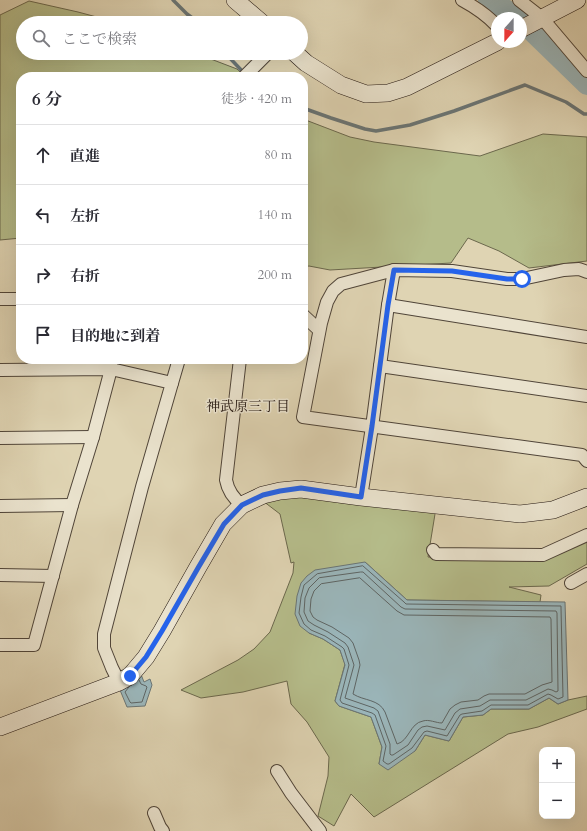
<!DOCTYPE html>
<html lang="ja">
<head>
<meta charset="utf-8">
<style>
  body { margin:0; font-family:Cardo,"Noto Serif JP",serif; background:#f7f7f7; color:#2b2b33 }
  .controls { position:absolute; right:12px; bottom:12px; display:grid; overflow:hidden; border-radius:8px; box-shadow:0 4px 16px #0002 }
  .controls button { width:36px; height:36px; display:grid; place-items:center; padding:0; border:0; border-bottom:1px solid #e1e1e2; background:#fff; color:#2b2b33; font:20px sans-serif }
  .compass { position:absolute; left:491px; top:12px; width:36px; height:36px; border-radius:50%; background:#fff; box-shadow:0 4px 16px #0002; rotate:201deg }
  .stop { position:absolute; width:12px; height:12px; margin:-9px; border:3px solid #2563eb; border-radius:50%; background:#fff }
  .stop.end { background:#2563eb; border-color:#fff; box-shadow:0 1px 4px #0008 }
  .list { margin:0; padding:0; list-style:none }
  h2 { display:flex; justify-content:space-between; align-items:center; height:52px; margin:0; padding:0 16px; font-size:17px }
  h2 small { font-size:13px; font-weight:400; color:#7c7c81 }
  .list li { display:grid; grid-template-columns:26px 1fr auto; gap:12px; align-items:center; box-sizing:border-box; height:60px; padding:0 16px; border-top:1px solid #e1e1e2 }
  .list b { display:block; font-size:15px; white-space:nowrap }
  .list em { font-size:13px; font-style:normal; color:#7c7c81 }
  .icon { flex:none; width:22px; height:22px; fill:none; stroke:currentColor; stroke-width:2; stroke-linecap:round; stroke-linejoin:round }
  .map { position:relative; flex:none; width:587px; height:831px; overflow:hidden }
  .search { position:absolute; background:#fff; box-shadow:0 4px 16px #0002; left:16px; top:16px; width:292px; height:44px; display:flex; align-items:center; gap:10px; box-sizing:border-box; padding:0 14px; border-radius:22px; color:#7c7c81; font-size:15px }
  .panel { position:absolute; background:#fff; box-shadow:0 4px 16px #0002; left:16px; top:72px; width:292px; height:292px; border-radius:16px }
  .map>svg:first-child { display:block }
  .green { fill:#b5bc8a; stroke:#6b684d }
  .water { fill:#9ab5b9; stroke:#6a7575 }
  .lines { fill:none; stroke-linecap:round; stroke-linejoin:round }
  .shore { stroke:#5e6564; stroke-width:1 }
  .stream { stroke:#6a7575; stroke-width:3.5 }
  .river { stroke:#9ab5b9; stroke-width:20 }
  .street-casing { stroke:#504539; stroke-width:14 }
  .secondary-casing { stroke:#211510; stroke-width:18 }
  .street { stroke:#eae3ce; stroke-width:12 }
  .secondary { stroke:#eae3ce; stroke-width:17 }
  .route { stroke:#2563eb; stroke-width:5 }
  .labels { text-anchor:middle; dominant-baseline:central; stroke-width:3; stroke-linejoin:round; paint-order:stroke }
  .neighbourhood-label { font-size:14px; fill:#211510; stroke:#eae3ce }
</style>
</head>
<body>
<div class="map">
<svg width="587" height="831" viewBox="0 0 587 831">
  <rect width="100%" height="100%" fill="#dfd4b3"/>
  <filter id="stains"><feTurbulence type="fractalNoise" baseFrequency=".005" numOctaves="4"/><feColorMatrix values="0 0 0 0 .2 0 0 0 0 .09 0 0 0 0 .02 0 0 0 .5 -.17"/></filter>
  <radialGradient id="worn" r=".72"><stop offset=".6" stop-color="#630" stop-opacity="0"/><stop offset="1" stop-color="#630" stop-opacity=".3"/></radialGradient>
  <g class="green">
    <path d="M29,1L78,12L119,23H23V53H195L237,69L246,77H21V238L0,240V15Z"/>
    <path d="M303,119L350,137L374,142L480,156L543,134L587,137V261L529,268L499,251L468,238L451,263L330,270L309,266L303,267Z"/>
    <path d="M289,496L434,511L435,514L428,557L466,559H542L587,539V564L549,586L509,587L541,595L540,602L407,600L365,562L309,633L323,639L340,650L345,664L335,701L339,706L371,717L382,747L379,764L415,751L425,735L449,741L463,717L483,715L491,709H529L549,698L558,704L568,700L587,696V709L538,727L508,734L374,817L351,794L334,826L318,816L328,776L329,757L307,722L291,704L287,681L243,692L201,698L181,690L238,660L254,649L270,632L293,573L294,562L291,563L280,514L263,501Z"/>
  </g>
  <g class="water">
    <path d="M365,562L407,600L565,602L568,700L558,704L549,698L529,709H491L483,715L463,717L449,741L425,735L415,751L388,770L379,764L382,747L371,717L339,706L335,701L345,665L340,650L323,639L309,633L300,626L295,614L297,596L301,583L307,576L315,570Z"/>
    <path d="M140,672L144,682L150,679L152,685L145,706L127,707L120,690Z"/>
  </g>
  <g class="lines">
    <g class="shore">
      <path d="M363,566L404,602L406,604L561,606V608L563,697L558,699L551,695L548,694L528,705H491L482,711L462,714L460,715L447,736L427,731L424,732L412,748L389,764H387L383,761L386,746L375,715L372,713L342,703L340,700L349,665L344,649L342,647L325,636L311,630L304,624L299,613L301,597L304,585L317,574Z"/>
      <path d="M361,572H363L401,607L405,609L556,611L557,613L558,691L556,692L552,690L548,689L526,700H490L480,706L460,709L455,713L445,730L427,726L422,727L418,730L408,745L393,755H391L390,754V744L378,711L374,708L345,698L354,665L348,647L345,643L328,632L314,625L308,621L304,612L305,598L309,588L319,578Z"/>
      <path d="M360,578L397,611L404,615L550,617L551,619L552,682L542,685L525,694H489L484,696L478,700L461,702L455,705L450,709L442,723C436,723 429,719 423,721C410,723 409,741 397,744L385,712C379,699 364,701 353,694L360,665L359,660L353,643L349,638L332,627L317,620L313,617L310,611L311,599L314,591L321,584Z"/>
      <path d="M129,687L125,692L130,702L131,703L142,702L147,687L146,686L141,684L139,680"/>
    </g>
    <g class="stream">
      <path d="M173,0L187,14L199,23"/>
      <path d="M225,53L245,74"/>
      <path d="M303,108L331,118L365,129L376,131L410,125L454,111L525,85L566,102L584,114H587"/>
    </g>
    <g class="river">
      <path d="M488,0L513,13L518,18"/>
      <path d="M521,21L587,85"/>
    </g>
    <g class="street-casing">
      <g id="street">
        <path d="M462,0C475,7 487,15 497,26"/>
        <path d="M519,0L542,18L587,71"/>
        <path d="M244,77L268,53"/>
        <path d="M587,272L579,269L564,270L522,279H507L452,271L394,270L341,284L333,291L327,302L321,323L303,417L582,455L587,461"/>
        <path d="M0,299H21"/>
        <path d="M388,305L587,337"/>
        <path d="M303,315L319,330"/>
        <path d="M240,359L226,480C228,491 233,498 242,505"/>
        <path d="M380,366L587,396"/>
        <path d="M0,370L111,369L172,383L142,487L104,634V648L112,668L119,682"/>
        <path d="M172,383L179,359"/>
        <path d="M0,438L93,437"/>
        <path d="M361,497L372,427L388,305L394,270"/>
        <path d="M0,506L72,505"/>
        <path d="M433,550L436,554L543,555L587,535"/>
        <path d="M0,575L53,576"/>
        <path d="M571,583L587,574"/>
        <path d="M0,645H34L72,505L93,437L111,369V359"/>
        <path d="M277,771L291,793L320,831"/>
        <path d="M154,813L160,827L163,831"/>
      </g>
    </g>
    <g class="secondary-casing">
      <g id="secondary">
        <path d="M235,0L262,23"/>
        <path d="M521,29L577,0"/>
        <path d="M295,53L306,63L341,85L366,94L388,93L407,87L497,42"/>
        <path d="M0,727L119,682L130,676L146,657L162,631L198,567L223,524L242,505L263,495L280,491L301,489L361,497L520,514L553,510L587,497"/>
      </g>
    </g>
    <use href="#street" class="street"/>
    <use href="#secondary" class="secondary"/>
  </g>
  <g class="lines">
    <path class="route" d="M130,676L146,657L162,631L198,568L224,524L242,505L263,495L280,491L301,488L361,497L372,426L388,305L394,270L452,271L507,279H522"/>
  </g>
  <g class="labels">
    <g class="neighbourhood-label">
      <text x="248" y="406">神武原三丁目</text>
    </g>
  </g>
  <rect width="100%" height="100%" filter="url(#stains)"/>
  <rect width="100%" height="100%" fill="url(#worn)"/>
</svg>
<div class="controls">
<button>+</button>
<button>−</button>
</div>
<svg class="compass" viewBox="-18 -18 36 36"><path d="M0-13l5 13h-10z" fill="#e53935"/><path d="M0 13l5-13h-10z" fill="#7c7c81"/></svg>
<div class="stop" style="left:522px;top:279px"></div>
<div class="stop end" style="left:130px;top:676px"></div>
<div class="search"><svg class="icon" aria-label="search" viewBox="0 0 24 24"><circle cx="10" cy="10" r="6"/><path d="M15 15l6 6"/></svg>ここで検索</div>
<section class="panel">
<h2>6 分<small>徒歩 · 420 m</small></h2>
<ul class="list">
<li><svg class="icon" aria-label="ahead" viewBox="0 0 24 24"><path d="M12 20V5M6 11l6-6 6 6"/></svg><div><b>直進</b></div><em>80 m</em></li>
<li><svg class="icon" aria-label="left" viewBox="0 0 24 24"><path d="M17 20v-9H6M10 6l-5 5 5 5"/></svg><div><b>左折</b></div><em>140 m</em></li>
<li><svg class="icon" aria-label="right" viewBox="0 0 24 24"><path d="M7 20v-9h11M14 6l5 5-5 5"/></svg><div><b>右折</b></div><em>200 m</em></li>
<li><svg class="icon" aria-label="arrive" viewBox="0 0 24 24"><path d="M6 21V4h12l-3 4 3 4H6"/></svg><div><b>目的地に到着</b></div></li>
</ul>
</section>
</div>
</body>
</html>
